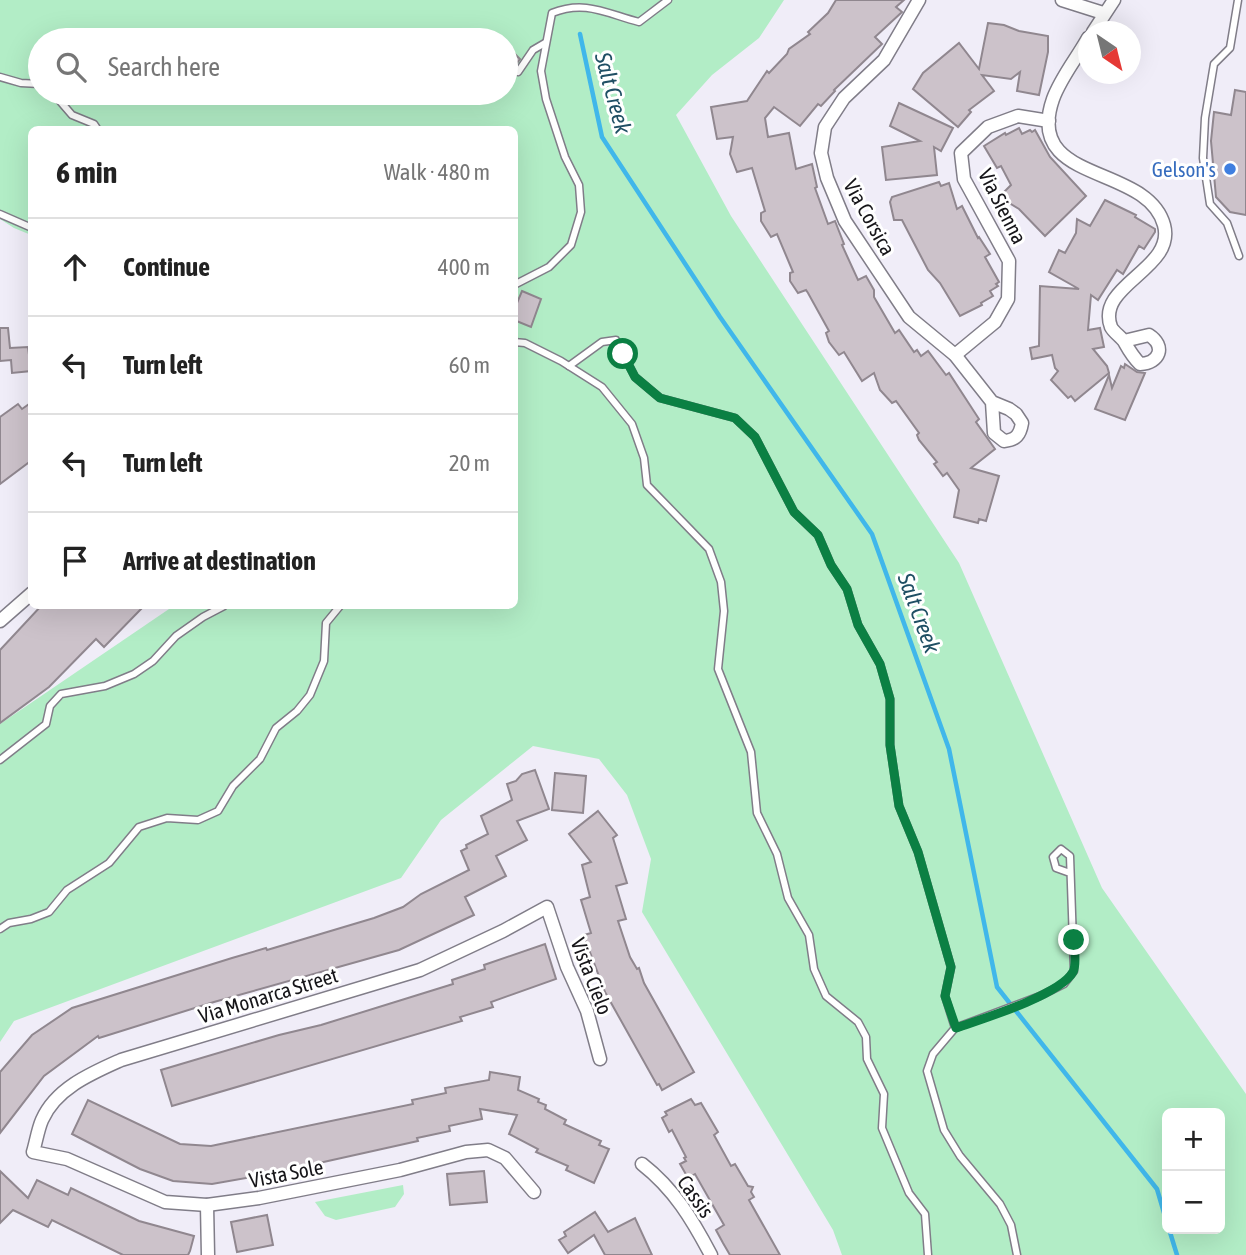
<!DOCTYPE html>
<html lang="en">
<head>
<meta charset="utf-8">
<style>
  body { margin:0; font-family:"Asap Condensed",sans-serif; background:#f2f2f2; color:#222 }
  .controls { position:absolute; right:21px; bottom:21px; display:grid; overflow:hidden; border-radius:10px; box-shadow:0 7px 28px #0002 }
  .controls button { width:63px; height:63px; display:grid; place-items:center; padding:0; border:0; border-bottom:2px solid #e0e0e0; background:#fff; color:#222; font:35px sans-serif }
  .compass { position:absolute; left:1078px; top:21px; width:63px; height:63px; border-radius:50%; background:#fff; box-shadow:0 7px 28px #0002; rotate:145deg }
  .stop { position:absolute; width:21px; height:21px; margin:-16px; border:5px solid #0b8043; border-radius:50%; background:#fff }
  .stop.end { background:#0b8043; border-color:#fff; box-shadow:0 2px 7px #0008 }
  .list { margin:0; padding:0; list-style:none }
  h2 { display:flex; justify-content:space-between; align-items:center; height:91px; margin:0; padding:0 28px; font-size:30px }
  h2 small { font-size:23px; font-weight:400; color:#767676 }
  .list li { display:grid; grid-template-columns:46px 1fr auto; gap:21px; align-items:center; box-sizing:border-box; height:98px; padding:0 28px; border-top:2px solid #e0e0e0 }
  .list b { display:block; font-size:26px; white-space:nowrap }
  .list em { font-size:23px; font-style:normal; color:#767676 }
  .icon { flex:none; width:38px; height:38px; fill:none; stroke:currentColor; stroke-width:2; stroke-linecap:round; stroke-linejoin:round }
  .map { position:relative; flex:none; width:1246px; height:1255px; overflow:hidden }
  .search { position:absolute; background:#fff; box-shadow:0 7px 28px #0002; left:28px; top:28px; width:490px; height:77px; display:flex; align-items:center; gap:18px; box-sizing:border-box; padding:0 24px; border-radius:38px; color:#767676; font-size:26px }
  .panel { position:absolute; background:#fff; box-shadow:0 7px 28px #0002; left:28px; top:126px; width:490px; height:483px; border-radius:10px }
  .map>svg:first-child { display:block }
  .green { fill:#b2edc6; fill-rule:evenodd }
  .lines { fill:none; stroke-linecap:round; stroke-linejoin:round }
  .stream { stroke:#40b7ea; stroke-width:4.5 }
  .building { fill:#ccc2ca; stroke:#90878f; stroke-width:2 }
  .lane-casing { stroke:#807d88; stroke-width:9 }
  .street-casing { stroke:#807d88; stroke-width:15 }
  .lane { stroke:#fff; stroke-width:6 }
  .street { stroke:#fff; stroke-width:12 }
  .route { stroke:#0b8043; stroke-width:9 }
  .shop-dot { fill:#3f7fe0; stroke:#fff; stroke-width:2.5 }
  .labels { text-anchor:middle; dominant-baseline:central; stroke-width:6; stroke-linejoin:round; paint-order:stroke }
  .shop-label { font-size:21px; fill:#366cbe; stroke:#fff; text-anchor:end }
  .street-label { font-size:21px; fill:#161519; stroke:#fff }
  .water-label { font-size:23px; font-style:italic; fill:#1f4f64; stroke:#fff }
</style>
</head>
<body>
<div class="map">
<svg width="1246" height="1255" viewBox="0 0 1246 1255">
  <rect width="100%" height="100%" fill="#f0edf8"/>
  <g class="green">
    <path d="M0,0H784L759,38L712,75L676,115L731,216L959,563L1102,888L1246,1094V1255H842L833,1230L642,912L651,859L627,795L599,759L533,746L441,820L401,878L14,1021L0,1042V724L169,609L167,606H514V130H32L31,235L14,228L0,219ZM40,40H506V93H40ZM1167,1113H1220V1229H1167Z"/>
    <path d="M403,1185L404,1194L395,1207L336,1220L325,1216L315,1202Z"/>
  </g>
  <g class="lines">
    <g class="stream">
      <path d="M580,34L602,137L720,317L872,534L949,749L997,987L1157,1189L1167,1223"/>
      <path d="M1169,1229L1177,1255"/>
    </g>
  </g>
  <g class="building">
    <path d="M836,0H904L896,7L902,12L875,37L882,44L834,90L835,91L821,106L818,104L800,126L774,107L765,118L768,137L789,133L796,169L812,164L817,187L815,188L828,224L835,221L844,244L842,245L858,280L866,276L874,290V297L895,333L899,330L914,352L917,350L921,356L928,351L946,375L949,373L979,419L976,422L995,449L971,468L999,476L986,521L979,519L978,523L954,517L959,490L947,473L943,476L934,464L937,462L919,440L917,435L919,433L896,401L892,403L880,390L874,373L862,381L844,352L839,355L829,342L826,333L829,331L808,293L806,290L798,293L790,281V273L793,272L777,234L771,237L761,221V213L765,211L752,168L737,172L730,154L733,137L717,139L711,107L747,101L767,71L769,73L787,54L789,49L810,34L808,32L828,13Z"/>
    <path d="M988,23L1004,25L1019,31L1048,36V52L1039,95L1017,91L1020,72L1011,79L982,75L994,91L969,110L971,112L958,127L913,89L923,73L959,43L979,69Z"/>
    <path d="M506,45L520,59L506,78Z"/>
    <path d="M1235,90L1246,92V215L1230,212L1216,197L1211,141L1214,112L1231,115Z"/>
    <path d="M899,103L953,128L941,151L934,147L937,175L886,180L882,147L920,141L890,126Z"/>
    <path d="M1019,128L1022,134L1030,130L1032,132L1035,130L1050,157L1086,196L1045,236L1019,209L1006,201L1003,193L1011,185L1001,166L997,168L984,146L1005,133L1006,135Z"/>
    <path d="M939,182L941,186L949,183L957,209L962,206L978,238L979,237L990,254L985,257L999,282L996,284L998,286L990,291L993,296L981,303L982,305L960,316L940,283L928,270L902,220H894L890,202L892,197Z"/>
    <path d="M1105,200L1136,215L1135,217L1155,229V232L1144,249L1139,246L1123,274L1117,270L1098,300L1091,295L1088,330L1100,328L1104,347L1093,349L1107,366L1109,373L1075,401L1071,396L1068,398L1051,380L1058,371L1055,368L1052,355L1032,359L1030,348L1039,346L1040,286L1079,289L1049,272L1059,250L1065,253L1076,233L1077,219L1090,226Z"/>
    <path d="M522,291L541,299L531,327L514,320V310Z"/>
    <path d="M0,328H8L10,348L28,347L31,371L12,373L11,360L0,361Z"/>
    <path d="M1125,364L1137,372L1145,373L1125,420L1095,409L1109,375L1112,388L1121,366L1124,368Z"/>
    <path d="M32,402V460L0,484V417L18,404L22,409Z"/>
    <path d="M41,606H144L104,647L96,639L49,687L0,723V650Z"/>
    <path d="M535,770L549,809L517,821L527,840L496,856L506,876L465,897L474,915L399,950L214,1002L99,1038L98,1036L44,1076L0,1133V1072L32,1035L72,1008L232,958L266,948L267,950L374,918L403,907L421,894L469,870L461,851L467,848L466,845L488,834L481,816L512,800L507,784L516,781L522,774Z"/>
    <path d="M555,773L586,776L583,813L552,810Z"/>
    <path d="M598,811L617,835L613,838L627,883L616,886L626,919L618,921L630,957L637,969L639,968L644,983L694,1072L662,1090L659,1084L657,1085L605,992L585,939L584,935L591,933L581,900L590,897L582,865L591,862L569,834Z"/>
    <path d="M545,944L556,979L491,1002L493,1007L460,1017L462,1021L172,1106L161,1070L279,1035L321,1025L453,984L452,980L485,969L484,965Z"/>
    <path d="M490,1072L520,1077L518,1090L539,1099L538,1102L546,1105L545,1109L566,1120L564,1124L601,1141L599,1145L609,1149L594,1183L566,1170L568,1166L536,1152L538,1149L509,1134L517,1115L480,1109L482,1119L449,1126L450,1131L417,1138L418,1141L274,1173L212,1184L173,1181L140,1169L72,1134L88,1100L180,1144L211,1146L413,1104L412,1100L446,1093L445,1088L489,1080Z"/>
    <path d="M691,1099L695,1105L701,1103L718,1132L714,1135L731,1166L735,1164L748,1186L753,1187L751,1192L754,1197L749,1200L780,1255H730L723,1243L716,1230L724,1225L695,1174L688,1178L680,1164L686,1161L684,1158L686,1157L672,1130L669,1132L662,1118L667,1115L665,1112Z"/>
    <path d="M0,1171L28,1198L37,1180L68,1195L71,1188L139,1221L194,1236L190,1251L188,1255H123L52,1220L48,1227L13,1210L0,1223Z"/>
    <path d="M484,1171L487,1202L450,1205L447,1174Z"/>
    <path d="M595,1212L608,1232L635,1218L652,1255H605L594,1235L568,1253L559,1240L566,1236L564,1232Z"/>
    <path d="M267,1215L273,1245L237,1252L231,1222Z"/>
  </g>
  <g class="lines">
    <g class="lane-casing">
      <g id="lane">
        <path d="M1238,0L1230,48L1214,64L1205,118L1203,158L1210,204L1227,223L1239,256"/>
        <path d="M518,72L533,50L545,43"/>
        <path d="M0,77L21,83L40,84"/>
        <path d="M53,93L72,115L94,124L98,130"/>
        <path d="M0,214L32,228"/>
        <path d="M514,285L549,267L571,245L581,212L579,185L565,157L546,99L541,71L552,13C585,0 605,13 639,22L668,0"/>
        <path d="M514,342L525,343L561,361L602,387L632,424L644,458L647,485L709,549L721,582L724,611L718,669L751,752L757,813L777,854L788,898L809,935L814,969L826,996L858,1022L866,1037L867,1059L884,1094L882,1128L909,1193L925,1214L928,1255"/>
        <path d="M569,366L602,342L616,340L635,377L660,398L735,418L755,437L794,512L818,535L831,565L847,589L858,625L880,664L890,699V745L899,806L918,852L951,967L945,996L955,1028"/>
        <path d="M0,760L46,724L50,706L61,694L105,686L134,674L153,661L176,636L203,617L224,606"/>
        <path d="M0,929L9,923L31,919L49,912L67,890L109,863L139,827L167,818L198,820L218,811L233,786L260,759L276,728L297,711L310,695L324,661L326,623L340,606"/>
        <path d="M1017,1255L1011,1225L1000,1204L960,1156L944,1130L927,1071L933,1054L955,1028L1040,996L1064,984L1074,971L1070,856L1061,849L1053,857L1056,868L1070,873"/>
      </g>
    </g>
    <g class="street-casing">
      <g id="street">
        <path d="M919,0L884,60L844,98L825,127L821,153L827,178L845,221L909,317L955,355L992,402L1009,409L1016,414L1022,423C1020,435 1016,440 1004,441L994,433L992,402"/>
        <path d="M1062,0L1103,13"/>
        <path d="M1093,32L1114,0"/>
        <path d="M1088,38C1077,58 1061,77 1053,99C1023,185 1147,163 1164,225C1176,269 1095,285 1111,327C1114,333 1122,337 1125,343C1130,352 1133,357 1140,364C1160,363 1166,346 1149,335L1124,341"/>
        <path d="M955,355L995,322L1008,299L1009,261L964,179L961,153L988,127L1018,116L1049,121"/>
        <path d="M0,621L32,593"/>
        <path d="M642,1164C674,1189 692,1219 711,1255"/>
        <path d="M534,1192L505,1158L488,1150L466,1152L400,1170L259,1198L207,1205L165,1202L67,1159L33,1152C36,1142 38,1129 42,1120C56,1088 92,1073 121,1060L420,970L503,931L547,907L567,967L587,1011L600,1059"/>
        <path d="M207,1205L208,1255"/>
      </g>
    </g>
    <use href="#lane" class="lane"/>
    <use href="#street" class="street"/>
  </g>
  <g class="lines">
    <path class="route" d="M623,354L635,377L660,398L735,418L755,437L794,512L818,535L831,565L847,589L858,625L880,664L890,699V745L899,806L918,852L951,967L945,996L956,1028C982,1019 1060,995 1073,972C1077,965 1074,949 1074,940"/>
  </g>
  <circle class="shop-dot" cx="1230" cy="169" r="7"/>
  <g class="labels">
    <g class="shop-label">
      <text x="1216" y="169">Gelson's</text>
    </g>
    <g class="street-label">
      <text transform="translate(1003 206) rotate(63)">Via Sienna</text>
      <text transform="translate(870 217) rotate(61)">Via Corsica</text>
      <text transform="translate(592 976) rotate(69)">Vista Cielo</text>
      <text transform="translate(268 995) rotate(-17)">Via Monarca Street</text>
      <text transform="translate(286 1173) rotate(-11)">Vista Sole</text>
      <text transform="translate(696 1196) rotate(55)">Cassis</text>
    </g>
    <g class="water-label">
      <text transform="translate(613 93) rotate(75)">Salt Creek</text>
      <text transform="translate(919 613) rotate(70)">Salt Creek</text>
    </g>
  </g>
</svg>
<div class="controls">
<button>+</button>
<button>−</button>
</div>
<svg class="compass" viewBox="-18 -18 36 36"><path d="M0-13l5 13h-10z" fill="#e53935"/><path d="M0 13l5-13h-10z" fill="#767676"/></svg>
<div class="stop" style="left:623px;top:354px"></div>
<div class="stop end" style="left:1074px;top:940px"></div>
<div class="search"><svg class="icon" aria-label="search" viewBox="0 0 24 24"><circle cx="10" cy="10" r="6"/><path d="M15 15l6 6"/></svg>Search here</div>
<section class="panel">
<h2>6 min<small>Walk · 480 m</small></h2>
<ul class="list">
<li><svg class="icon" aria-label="ahead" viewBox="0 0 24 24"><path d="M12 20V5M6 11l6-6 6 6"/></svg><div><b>Continue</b></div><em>400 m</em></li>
<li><svg class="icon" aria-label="left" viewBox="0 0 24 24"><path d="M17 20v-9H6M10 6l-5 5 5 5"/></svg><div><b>Turn left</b></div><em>60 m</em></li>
<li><svg class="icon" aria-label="left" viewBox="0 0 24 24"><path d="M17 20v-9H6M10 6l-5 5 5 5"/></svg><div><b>Turn left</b></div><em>20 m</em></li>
<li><svg class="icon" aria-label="arrive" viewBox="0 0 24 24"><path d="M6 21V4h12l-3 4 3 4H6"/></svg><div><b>Arrive at destination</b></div></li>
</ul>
</section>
</div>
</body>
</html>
